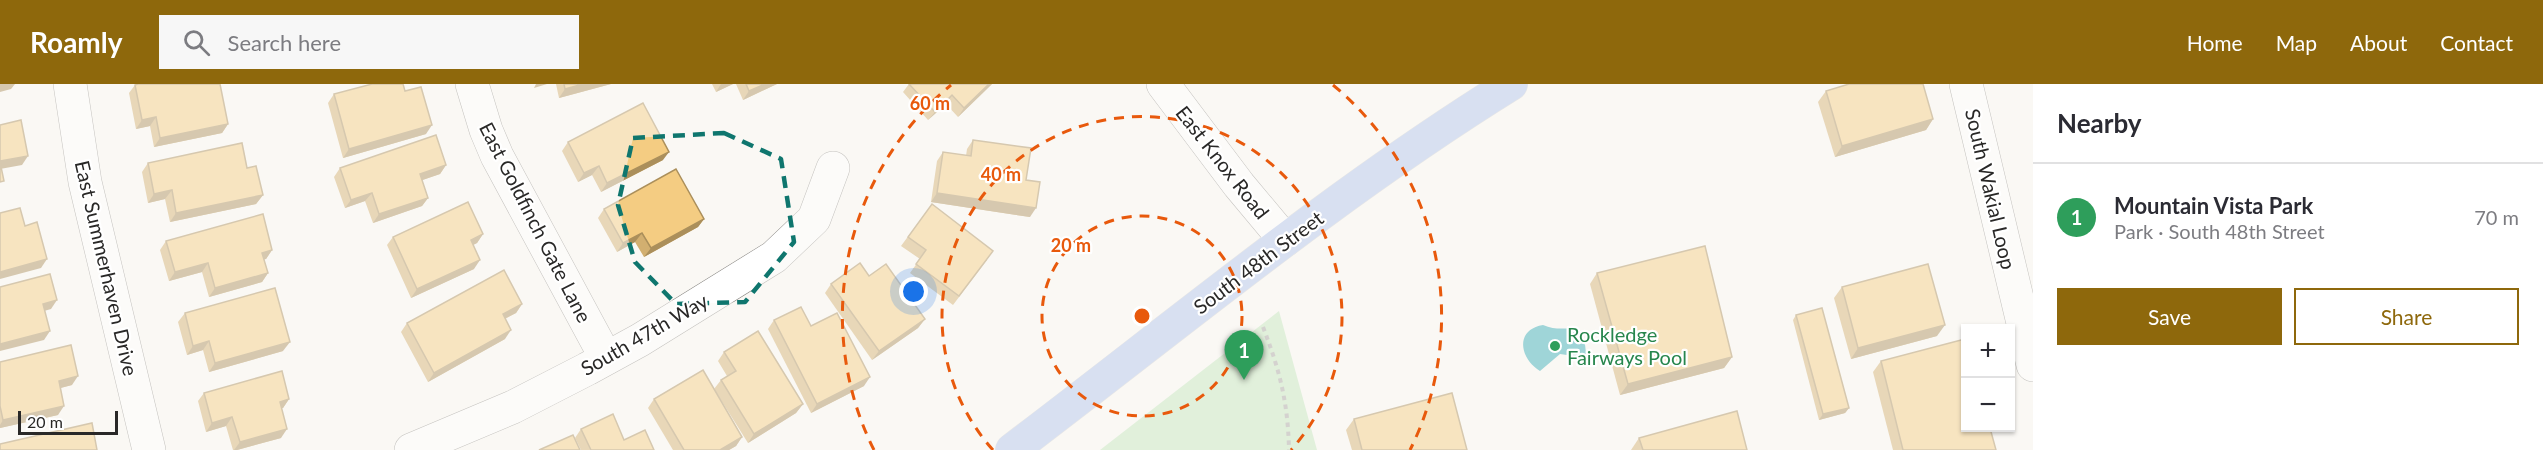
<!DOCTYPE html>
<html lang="en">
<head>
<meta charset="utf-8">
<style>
  body { margin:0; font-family:Lato,sans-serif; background:#f7f7f7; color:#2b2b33 }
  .controls { position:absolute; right:18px; bottom:18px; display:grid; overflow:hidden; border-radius:0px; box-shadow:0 2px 4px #0004 }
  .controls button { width:54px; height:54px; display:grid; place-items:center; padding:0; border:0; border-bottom:2px solid #e1e1e2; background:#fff; color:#2b2b33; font:30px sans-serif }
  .scale { position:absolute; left:18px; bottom:15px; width:100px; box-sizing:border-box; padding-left:6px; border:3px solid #292827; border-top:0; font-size:16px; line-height:21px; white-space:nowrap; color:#292827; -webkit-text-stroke:4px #fff; paint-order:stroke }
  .you { position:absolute; left:914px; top:208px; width:21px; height:21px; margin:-15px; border:4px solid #fff; border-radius:50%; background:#1a73e8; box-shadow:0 0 0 9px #1a73e833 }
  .badge { display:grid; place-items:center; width:39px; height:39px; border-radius:50%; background:#8e680c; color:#fff; font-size:20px; font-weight:700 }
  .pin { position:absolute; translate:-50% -50px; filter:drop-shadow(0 2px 3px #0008) }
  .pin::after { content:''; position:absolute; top:32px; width:21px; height:18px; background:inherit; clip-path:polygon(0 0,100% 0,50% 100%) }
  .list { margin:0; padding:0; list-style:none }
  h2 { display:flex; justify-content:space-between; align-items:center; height:78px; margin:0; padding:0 24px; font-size:26px }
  h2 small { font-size:20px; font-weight:400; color:#7c7c81 }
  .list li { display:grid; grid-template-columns:39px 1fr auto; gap:18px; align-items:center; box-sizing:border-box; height:108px; padding:0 24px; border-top:2px solid #e1e1e2 }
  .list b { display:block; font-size:22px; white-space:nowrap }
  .list p { margin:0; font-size:20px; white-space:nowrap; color:#7c7c81 }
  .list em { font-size:20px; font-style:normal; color:#7c7c81 }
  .actions { display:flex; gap:12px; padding:18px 24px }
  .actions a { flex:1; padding:14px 0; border:2px solid #8e680c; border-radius:0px; text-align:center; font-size:21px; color:#8e680c }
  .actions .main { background:#8e680c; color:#fff }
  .icon { flex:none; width:33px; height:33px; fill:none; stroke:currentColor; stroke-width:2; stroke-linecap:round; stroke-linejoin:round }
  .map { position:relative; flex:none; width:2033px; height:366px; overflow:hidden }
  header { display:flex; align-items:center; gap:36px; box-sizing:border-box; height:84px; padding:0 30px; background:#8e680c; color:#fff }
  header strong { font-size:28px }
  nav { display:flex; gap:33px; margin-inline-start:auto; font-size:21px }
  .search { width:420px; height:54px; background:#f7f7f7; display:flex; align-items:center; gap:15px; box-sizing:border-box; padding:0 21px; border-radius:0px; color:#7c7c81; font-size:22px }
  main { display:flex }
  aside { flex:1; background:#fff }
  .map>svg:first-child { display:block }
  .green { fill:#c3e6bd }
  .water { fill:#32aab5 }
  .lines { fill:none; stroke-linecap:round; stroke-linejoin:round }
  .minor-casing { stroke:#868480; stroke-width:34 }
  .major-casing { stroke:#d4d4d4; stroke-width:34 }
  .path { stroke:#a7a5a2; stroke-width:4; stroke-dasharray:4.5 4.5; stroke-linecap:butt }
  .minor { stroke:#fff; stroke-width:33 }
  .major { stroke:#b0c4ed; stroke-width:33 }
  .wall { fill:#d2af70 }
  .shaded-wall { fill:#ab8f5b }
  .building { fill:#f4cc82; stroke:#ab8f5b; stroke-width:1.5 }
  .marked { fill:none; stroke:#0f766e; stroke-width:4.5; stroke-dasharray:12 8; stroke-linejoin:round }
  .ring { fill:none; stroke:#e8590c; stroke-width:3; stroke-dasharray:10 8 }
  .leisure-dot { fill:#2e9e5b; stroke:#fff; stroke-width:2 }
  .labels { text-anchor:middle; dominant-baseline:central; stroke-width:4.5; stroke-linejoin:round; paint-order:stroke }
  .street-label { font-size:20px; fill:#292827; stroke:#fff }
  .leisure-label { font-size:20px; fill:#27864d; stroke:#fff; text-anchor:start }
  .centre { fill:#e8590c; stroke:#fff; stroke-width:3 }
  .ring-label { font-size:18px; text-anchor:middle; font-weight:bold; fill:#e8590c; stroke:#fff; stroke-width:4.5; stroke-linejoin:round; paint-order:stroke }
</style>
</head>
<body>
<header>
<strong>Roamly</strong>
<div class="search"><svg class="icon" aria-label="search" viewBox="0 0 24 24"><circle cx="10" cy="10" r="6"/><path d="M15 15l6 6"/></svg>Search here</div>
<nav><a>Home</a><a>Map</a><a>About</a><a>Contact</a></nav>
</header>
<main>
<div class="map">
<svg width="2033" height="366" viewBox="0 0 2033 366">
  <rect width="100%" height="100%" fill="#faf8f4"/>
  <path class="green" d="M1279,227L1317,366H1100Z"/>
  <path class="water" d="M1543,241C1567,252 1584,230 1586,270L1581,273L1560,270L1540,287C1520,275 1514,246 1543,241Z"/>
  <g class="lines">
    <g class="minor-casing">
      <g id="minor">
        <path d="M70,0L85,98L149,366"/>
        <path d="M472,0L486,46L497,72L606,274"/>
        <path d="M1163,0L1239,101L1285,156"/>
        <path d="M1966,0L2033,281"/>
        <path d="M411,366L513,323L587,285L640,256L774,173L814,135L833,84"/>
      </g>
    </g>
    <g class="major-casing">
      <path id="major" d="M1012,366C1176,242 1335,109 1511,0"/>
    </g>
    <path class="path" d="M1263,243C1280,287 1288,319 1289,366"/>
    <use href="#minor" class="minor"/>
    <use href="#major" class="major"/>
  </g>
  <g class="wall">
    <path d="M556,0H611L559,14Z"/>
    <path d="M712,0H733L716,8Z"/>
    <path d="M736,0H777L743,16Z"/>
    <path d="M909,0H992L958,33L946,20L928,36L903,8Z"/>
    <path d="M135,1L228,40L222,49L154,63L150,42L136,45L129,9Z"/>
    <path d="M405,7L426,50L343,74L328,19L334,10Z"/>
    <path d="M1826,7L1933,35L1926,46L1835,73L1818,18Z"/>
    <path d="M973,56L1026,96L1030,133L931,118L937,77L943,68L966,72L967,65Z"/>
    <path d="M568,58L663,76L601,108L592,91L578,98L562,67Z"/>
    <path d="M148,79L247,84L263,111L256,120L170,138L165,115L148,119L142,88Z"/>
    <path d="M446,81L440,90L422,96L428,114L422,122L373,139L365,117L345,124L334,93L340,84Z"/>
    <path d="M932,120L987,176L953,221L910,189L920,175L901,162Z"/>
    <path d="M604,125L704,135L698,143L644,173L635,158L617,168L598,134Z"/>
    <path d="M483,150L477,159L473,161L474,185L411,214L387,161L393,153Z"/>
    <path d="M166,157L272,166L266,175H264L268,189L262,198L209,213L202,188L169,197L160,166Z"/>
    <path d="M1597,189L1732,273L1724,284L1620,311L1590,200Z"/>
    <path d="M869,192L925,235L918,244L872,276L825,209L831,200Z"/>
    <path d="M1842,203L1937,252L1851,275L1834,214Z"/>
    <path d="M522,220L516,229L505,235V255L428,298L401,248L407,239Z"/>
    <path d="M185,229L283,267L209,288L203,266L187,271L178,238Z"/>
    <path d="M1796,231L1849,324L1845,329L1819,336L1793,236Z"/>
    <path d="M774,236L811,242L864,302L811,329L768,245Z"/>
    <path d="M724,268L803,320L796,329L748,359L714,305L721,296L727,292L718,277Z"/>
    <path d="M1881,277L1996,366H1893L1873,288Z"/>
    <path d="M0,278L72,301L60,304L58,331L0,344Z"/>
    <path d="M204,309L289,315L283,324H282L281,354L237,366H233L226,342L206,348L198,317Z"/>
    <path d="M654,315L742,353L736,362L729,366H673L648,324Z"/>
    <path d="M1354,335L1467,366H1352L1346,346Z"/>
    <path d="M581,345L624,356L654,366H581L575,354Z"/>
    <path d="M1639,354L1747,366H1631Z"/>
  </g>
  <g class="shaded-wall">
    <path d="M0,0H15L11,5L0,8Z"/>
    <path d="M536,0H547L534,4Z"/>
    <path d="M583,0H611L559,14L565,5Z"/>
    <path d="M721,0H733L716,8Z"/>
    <path d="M765,0H777L743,16L749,7Z"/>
    <path d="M989,0H992L958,33L964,24Z"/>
    <path d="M952,11L946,20L928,36L935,28Z"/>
    <path d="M156,33L150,42L136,45L142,36Z"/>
    <path d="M1933,35L1926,46L1835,73L1842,62Z"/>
    <path d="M228,40L222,49L154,63L160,54Z"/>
    <path d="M432,41L426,50L343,74L349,65Z"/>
    <path d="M669,68L663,76L601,108L607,99Z"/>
    <path d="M28,72L22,81L0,85V77Z"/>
    <path d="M446,81L440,90L414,99L420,90Z"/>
    <path d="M599,82L592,91L578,98L584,89Z"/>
    <path d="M172,106L165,115L148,119L154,110Z"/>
    <path d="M372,109L365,117L345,124L351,116Z"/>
    <path d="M937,109L1036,124L1030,133L931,118Z"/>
    <path d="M263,111L256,120L170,138L176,129Z"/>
    <path d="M428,114L422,122L373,139L379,130Z"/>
    <path d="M704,135L698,143L644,173L651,164Z"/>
    <path d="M642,149L635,158L617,168L623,159Z"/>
    <path d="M483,150L477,159L465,165L471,156Z"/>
    <path d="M272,166L266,175L256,178L262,169Z"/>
    <path d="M47,175L41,184L0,195V188Z"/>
    <path d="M480,176L474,185L411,214L417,205Z"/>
    <path d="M208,179L202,188L169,197L175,188Z"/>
    <path d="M268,189L262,198L209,213L215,204Z"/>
    <path d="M57,216L51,225L37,229L43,220Z"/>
    <path d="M522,220L516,229L496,239L503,230Z"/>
    <path d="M925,235L918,244L872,276L879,267Z"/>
    <path d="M1945,241L1937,252L1851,275L1858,264Z"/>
    <path d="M511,246L505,255L428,298L434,289Z"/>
    <path d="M50,247L44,256L0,267V260Z"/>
    <path d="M209,257L203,266L187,271L193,262Z"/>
    <path d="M290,258L283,267L209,288L215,279Z"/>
    <path d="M1732,273L1724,284L1620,311L1628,300Z"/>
    <path d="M78,292L72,301L53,306L59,297Z"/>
    <path d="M870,293L864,302L811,329L817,320Z"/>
    <path d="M289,315L283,324L274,326L280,318Z"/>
    <path d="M803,320L796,329L748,359L754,350Z"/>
    <path d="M64,322L58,331L0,344V341L3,336Z"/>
    <path d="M1849,324L1845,329L1819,336L1823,330Z"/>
    <path d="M232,333L226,342L206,348L212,339Z"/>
    <path d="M287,345L281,354L237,366H234L240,358Z"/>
    <path d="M742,353L736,362L729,366H720Z"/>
  </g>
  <g class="building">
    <path d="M138,0H220L228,40L160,54L156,33L142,36L135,1Z"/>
    <path d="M372,0H403L405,7L421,3L432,41L349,65L334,10Z"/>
    <path d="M564,0H583L565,5Z"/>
    <path d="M746,0H765L749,7Z"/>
    <path d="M909,0H989L964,24L952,11L935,28Z"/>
    <path d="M1849,0H1923L1933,35L1842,62L1826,7Z"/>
    <path d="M643,19L669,68L607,99L599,82L584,89L568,58Z"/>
    <path d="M21,36L28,72L0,77V41Z"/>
    <path d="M436,51L446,81L420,90L428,114L379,130L372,109L351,116L340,84Z"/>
    <path d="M973,56L1031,64L1026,96L1040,98L1036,124L937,109L943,68L971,72Z"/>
    <path d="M242,59L247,84L256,82L263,111L176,129L172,106L154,110L148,79Z"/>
    <path d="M0,78L4,97L0,98Z"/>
    <path d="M676,85L704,135L651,164L642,149L623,159L604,125Z"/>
    <path d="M468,118L483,150L471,156L480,176L417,205L393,153Z"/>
    <path d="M932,120L993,167L959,212L916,180L926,166L908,153Z"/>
    <path d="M20,124L25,142L37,138L47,175L0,188V129Z"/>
    <path d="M263,130L272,166L262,169L268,189L215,204L208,179L175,188L166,157Z"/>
    <path d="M1705,162L1732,273L1628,300L1597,189Z"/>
    <path d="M860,179L869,192L886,180L925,235L879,267L831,200Z"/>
    <path d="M1928,180L1945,241L1858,264L1842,203Z"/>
    <path d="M504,186L522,220L503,230L511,246L434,289L407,239Z"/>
    <path d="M50,190L57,216L43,220L50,247L0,260V203Z"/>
    <path d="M275,204L290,258L215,279L209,257L193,262L185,229Z"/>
    <path d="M801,223L811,242L837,229L870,293L817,320L774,236Z"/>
    <path d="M1822,224L1849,324L1823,330L1796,231Z"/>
    <path d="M758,247L803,320L754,350L721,296L736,287L724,268Z"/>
    <path d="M1965,255V344H1990L1996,366H1903L1881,277Z"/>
    <path d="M71,261L78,292L59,297L64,322L3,336L0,322V278Z"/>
    <path d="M703,286L742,353L720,366H684L654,315Z"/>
    <path d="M282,287L289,315L280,318L287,345L240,358L232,333L212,339L204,309Z"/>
    <path d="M1452,309L1467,366H1362L1354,335Z"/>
    <path d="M1737,327L1747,366H1643L1639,354Z"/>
    <path d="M613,330L624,356L645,346L654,366H591L581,345Z"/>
    <path d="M92,339L97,366H0V360Z"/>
    <path d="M573,351L580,366H539Z"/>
  </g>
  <path d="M0 0H2033V366H0ZM724,49L781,75L794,158L745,218L676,220L635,178L618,121L633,54Z" fill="#faf8f4" fill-opacity=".55" fill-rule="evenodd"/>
  <path class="marked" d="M724,49L781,75L794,158L745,218L676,220L635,178L618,121L633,54Z"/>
  <g class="ring">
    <circle cx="1142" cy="232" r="100"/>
    <path d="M993 366A200 200 0 1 1 1291 366"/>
    <path d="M874 366A300 300 0 0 1 951 1M1333 1A300 300 0 0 1 1410 366"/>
  </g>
  <circle class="leisure-dot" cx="1555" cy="262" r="6"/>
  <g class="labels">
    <g class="street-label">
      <text transform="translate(1223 78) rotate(52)">East Knox Road</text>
      <text transform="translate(1991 105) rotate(77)">South Wakial Loop</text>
      <text transform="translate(536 138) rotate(63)">East Goldfinch Gate Lane</text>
      <text transform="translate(1258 178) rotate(-37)">South 48th Street</text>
      <text transform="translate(107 184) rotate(77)">East Summerhaven Drive</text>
      <text transform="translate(644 250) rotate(-30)">South 47th Way</text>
    </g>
    <g class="leisure-label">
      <text x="1567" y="250">Rockledge<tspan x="1567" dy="23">Fairways Pool</tspan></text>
    </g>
  </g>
  <circle cx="1142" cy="232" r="9" class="centre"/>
  <g class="ring-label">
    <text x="930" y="26">60 m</text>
    <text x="1001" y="97">40 m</text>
    <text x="1071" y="168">20 m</text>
  </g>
</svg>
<div class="controls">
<button>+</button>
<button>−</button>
</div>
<div class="scale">20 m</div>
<div class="you"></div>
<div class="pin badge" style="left:1244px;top:296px;background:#2e9e5b">1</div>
</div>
<aside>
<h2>Nearby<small></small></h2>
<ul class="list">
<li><span class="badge" style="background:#2e9e5b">1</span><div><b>Mountain Vista Park</b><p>Park · South 48th Street</p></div><em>70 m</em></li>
</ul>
<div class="actions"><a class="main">Save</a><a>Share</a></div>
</aside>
</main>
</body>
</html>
